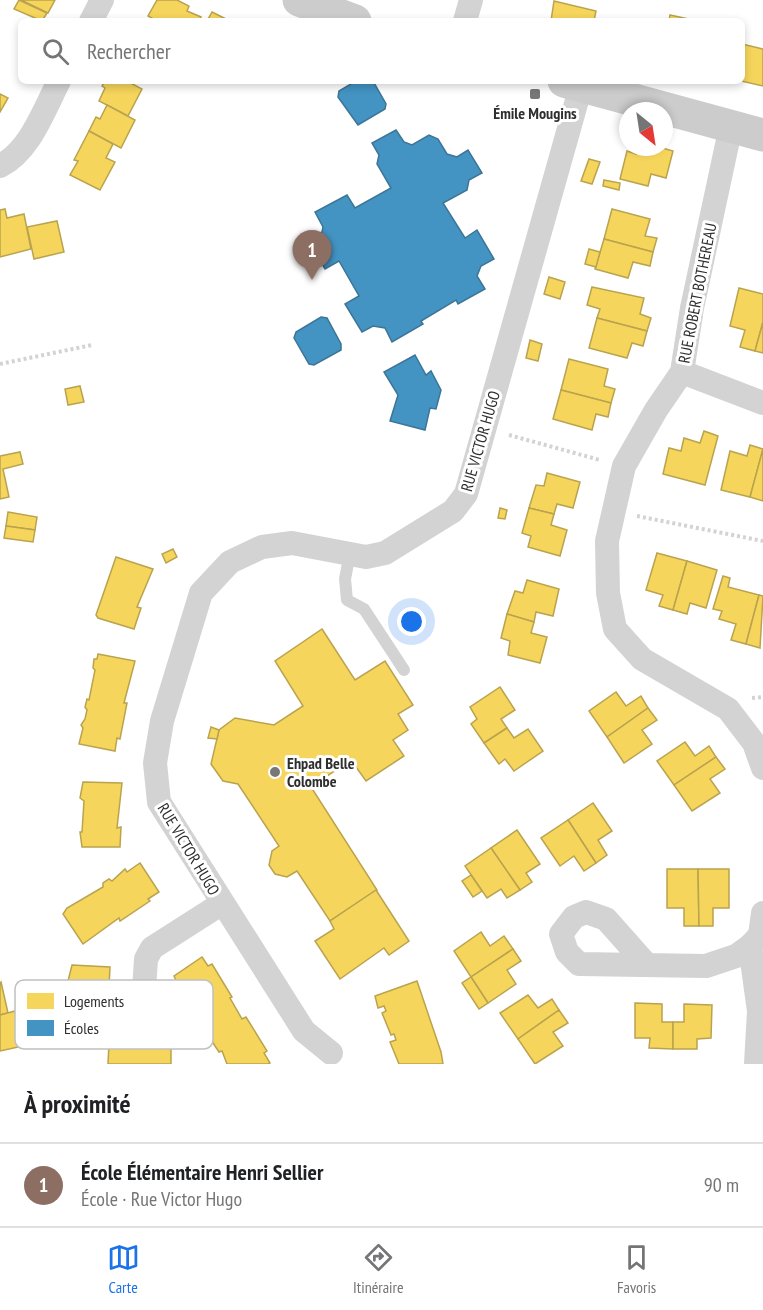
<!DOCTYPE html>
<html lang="fr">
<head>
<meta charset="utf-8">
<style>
  body { margin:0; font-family:"PT Sans Narrow",sans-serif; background:#f2f2f2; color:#202124 }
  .compass { position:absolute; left:619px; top:102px; width:54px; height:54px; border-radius:50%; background:#fff; box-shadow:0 3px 9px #0003; rotate:150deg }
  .you { position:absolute; left:412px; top:622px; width:21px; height:21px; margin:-15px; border:4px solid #fff; border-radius:50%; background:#1a73e8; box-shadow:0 0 0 9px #1a73e833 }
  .badge { display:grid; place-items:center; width:39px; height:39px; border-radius:50%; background:#1a73e8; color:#fff; font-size:20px; font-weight:700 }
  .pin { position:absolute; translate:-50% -50px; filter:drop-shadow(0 2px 3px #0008) }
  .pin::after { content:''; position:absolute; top:32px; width:21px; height:18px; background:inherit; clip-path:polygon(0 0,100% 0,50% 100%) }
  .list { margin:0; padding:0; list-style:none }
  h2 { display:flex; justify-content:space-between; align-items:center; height:78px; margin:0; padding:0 24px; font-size:26px }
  h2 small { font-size:20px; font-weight:400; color:#757577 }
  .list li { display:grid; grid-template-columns:39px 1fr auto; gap:18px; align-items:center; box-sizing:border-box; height:84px; padding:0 24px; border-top:2px solid #e0e0e0 }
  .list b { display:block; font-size:22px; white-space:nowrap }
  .list p { margin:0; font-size:20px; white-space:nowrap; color:#757577 }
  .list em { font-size:20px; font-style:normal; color:#757577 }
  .icon { flex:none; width:33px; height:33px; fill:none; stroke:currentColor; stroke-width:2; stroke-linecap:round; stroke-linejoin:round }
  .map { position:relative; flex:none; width:763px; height:1064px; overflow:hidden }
  .search { position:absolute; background:#fff; box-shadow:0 3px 9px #0003; left:18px; right:18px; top:18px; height:66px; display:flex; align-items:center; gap:15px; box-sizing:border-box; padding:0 21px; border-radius:9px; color:#757577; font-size:22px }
  .sheet { height:162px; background:#fff }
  nav { display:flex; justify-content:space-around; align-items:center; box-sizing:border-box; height:84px; border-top:2px solid #e0e0e0; background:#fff; font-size:16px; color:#757577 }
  nav a { display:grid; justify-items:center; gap:3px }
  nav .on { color:#1a73e8 }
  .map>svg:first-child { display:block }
  .homes { fill:#f6d55c; stroke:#baa34e; stroke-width:1.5 }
  .schools { fill:#4393c3; stroke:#3d7596; stroke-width:1.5 }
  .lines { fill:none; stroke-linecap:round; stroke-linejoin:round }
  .path { stroke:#d3d3d3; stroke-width:4; stroke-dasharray:3 3; stroke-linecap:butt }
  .lane { stroke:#d3d3d3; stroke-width:12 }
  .street { stroke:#d3d3d3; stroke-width:24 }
  .secondary { stroke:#ccc; stroke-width:33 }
  .poi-dot { fill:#777; stroke:#fff; stroke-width:2 }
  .labels { text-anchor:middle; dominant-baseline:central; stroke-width:6; stroke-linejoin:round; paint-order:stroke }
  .poi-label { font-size:16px; font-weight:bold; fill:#2e2e2e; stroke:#fff }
  .street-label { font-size:16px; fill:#2e2e2e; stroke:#fff }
  .key { fill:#fff; stroke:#c0c0c0; stroke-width:1.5 }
  .key-label { font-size:16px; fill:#2e2e2e }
</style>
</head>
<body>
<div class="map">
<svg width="763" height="1064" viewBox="0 0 763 1064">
  <rect width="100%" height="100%" fill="#fff"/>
  <g class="homes">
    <path d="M19,0L47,13L42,21L14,9Z"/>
    <path d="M21,0H55L48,13Z"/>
    <path d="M157,0H177L189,6L187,11L201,17L199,21H157L148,16Z"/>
    <path d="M554,1L596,11L594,21H551Z"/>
    <path d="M212,12L230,21H207Z"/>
    <path d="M670,15L698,21H669Z"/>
    <path d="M742,44L763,49V86L741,81Z"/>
    <path d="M105,81H127L142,89L128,116L99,101L105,88L102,86Z"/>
    <path d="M0,94L8,98L0,112Z"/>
    <path d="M107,105L135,120L121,148L89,131L96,117L100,119Z"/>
    <path d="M89,131L113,144L106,158L115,162L100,190L70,175L78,161L74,160Z"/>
    <path d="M638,147H659L673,151L666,178L651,174L648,186L620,179L627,151L636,154Z"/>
    <path d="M589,159L600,162L592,184L581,181Z"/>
    <path d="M604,180L620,183L619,190L603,186Z"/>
    <path d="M5,209L7,218L24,214L31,249L0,257V210Z"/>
    <path d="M612,209L650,219L645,236L657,238L653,252L604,239Z"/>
    <path d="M57,221L64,252L34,259L27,227Z"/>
    <path d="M604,239L653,252L650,266L633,262L628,278L595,269Z"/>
    <path d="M589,249L600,252L596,267L585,264Z"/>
    <path d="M549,277L565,282L560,299L544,294Z"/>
    <path d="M592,287L644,298L640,314L651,318L647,331L597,318L600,309L587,305Z"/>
    <path d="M739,288L763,294V322L755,351L740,347L745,330L730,326Z"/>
    <path d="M597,318L647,331L643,346L632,343L627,358L589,348Z"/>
    <path d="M763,322V353L755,351Z"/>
    <path d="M530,340L542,344L538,361L526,358Z"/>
    <path d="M569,359L608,369L604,386L615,389L611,403L561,390Z"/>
    <path d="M80,386L84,402L68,405L65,389Z"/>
    <path d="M561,390L611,403L608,417L596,414L592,430L553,419Z"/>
    <path d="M704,431L718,436L705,485L663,474L669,448L681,451L684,438L700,443Z"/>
    <path d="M750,445L763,449L750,497L721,490L730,451L747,456Z"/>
    <path d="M763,449V501L750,497Z"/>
    <path d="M20,452L23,464L3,469L9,497L0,499V456Z"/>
    <path d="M547,473L580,482L573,508L557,504L554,514L529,508L536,485L544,486Z"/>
    <path d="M500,508L507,510L505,519L498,518Z"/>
    <path d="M529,508L554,514L551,525L567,530L560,556L528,547L531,536L522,533Z"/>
    <path d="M8,512L37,517L35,530L6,526Z"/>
    <path d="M6,526L35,530L33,542L4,538Z"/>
    <path d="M173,549L177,557L166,563L162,554Z"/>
    <path d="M657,553L687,561L673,610L659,606L663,595L646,590Z"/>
    <path d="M116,557L153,569L137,607L141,608L134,629L98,618L96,615Z"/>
    <path d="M687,561L717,570L706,608L690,603L687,614L673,610Z"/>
    <path d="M723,576L730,578L728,587L759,595L746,644L731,640L736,624L719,619L722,611L713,609Z"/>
    <path d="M527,580L559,589L553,616L536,612L534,622L507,614L515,591L523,593Z"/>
    <path d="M759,595L763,596L760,648L746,644Z"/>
    <path d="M507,614L534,622L531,633L547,637L540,663L508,655L510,641L501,638Z"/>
    <path d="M322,629L355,680L385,661L413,705L398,714L408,730L393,740L404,756L366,781L351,760L311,787L377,890L330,921L297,871L287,877L275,874L269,865L272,851L279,846L238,784L223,781L211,764L219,730L235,718L274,725L303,706L275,661Z"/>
    <path d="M98,654L135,661L124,703H127L120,739L117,738L115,751L79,744L83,728L81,725L85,719L87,710L85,707L87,699L89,700L95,670L93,668L94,659H97Z"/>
    <path d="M500,687L515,710L501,719L507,728L484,743L471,724L477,719L470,707Z"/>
    <path d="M616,692L626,706L641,696L648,708L607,737L589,711Z"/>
    <path d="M648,708L657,720L642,730L652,744L624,763L607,737Z"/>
    <path d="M211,727L219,730L217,739L208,738Z"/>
    <path d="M507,728L514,738L528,729L543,751L514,771L505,759L499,764L484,743Z"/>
    <path d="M685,742L695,756L709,746L716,757L674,785L657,761Z"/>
    <path d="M716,757L725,769L710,779L720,793L692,811L674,785Z"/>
    <path d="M83,782L122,783L117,828L121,827L120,847H82L80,832H82L84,801L80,798Z"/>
    <path d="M593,803L612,831L598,840L607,855L596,863L568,820Z"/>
    <path d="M568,820L596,863L584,871L574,856L560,866L541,838Z"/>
    <path d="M517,830L540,864L526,873L532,882L520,890L491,848Z"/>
    <path d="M491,848L520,890L507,898L501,889L487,898L465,866Z"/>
    <path d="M140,863L159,892L148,899L150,901L120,921L119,918L83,944L63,914L67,908L103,887V883L109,879L112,881L125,869L127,872Z"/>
    <path d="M667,869H698L699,926H684V908H667Z"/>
    <path d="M698,869H729V908H713V926H699Z"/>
    <path d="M471,875L482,891L473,897L462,881Z"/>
    <path d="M376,890L409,941L389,955L384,948L340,979L315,941L334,929L330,921Z"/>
    <path d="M481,932L490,946L504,936L513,949L471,977L454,951Z"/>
    <path d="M513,949L521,961L507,970L516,984L488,1003L471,977Z"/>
    <path d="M202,957L208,966L212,964L232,997L230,998L242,1019L246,1017L267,1051L264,1053L270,1063L268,1064H227L222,1051L219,1052L209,1037L203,1021L200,1022L188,998L185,999L174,976Z"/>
    <path d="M72,965L110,967L109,987H105L108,1029L70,1028L67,1013L71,982L68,981Z"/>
    <path d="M471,977L488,1003L479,1009L462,983Z"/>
    <path d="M417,981L441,1052L443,1064H399L390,1042L396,1040L394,1034L391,1035L382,1013L386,1011L384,1006L378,1008L375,996Z"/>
    <path d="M1,982L8,1013L0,1015V983Z"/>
    <path d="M528,995L538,1008L552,999L559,1010L518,1039L500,1013Z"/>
    <path d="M635,1003L662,1004V1022H673V1049L649,1048L650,1038H635Z"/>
    <path d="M684,1004L712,1005L711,1038L697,1039V1049H673V1022H684Z"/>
    <path d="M559,1010L568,1023L553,1032L563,1046L535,1064L518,1039Z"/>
    <path d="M15,1011L23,1046L0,1051V1015Z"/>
    <path d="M109,1043H130V1047H151L152,1043L171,1044V1064H108Z"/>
  </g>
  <g class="schools">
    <path d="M356,81H373L386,104L385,109L358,125L338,97L339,91Z"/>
    <path d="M396,130L404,142L412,145L429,135L438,139L447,154L457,157L468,150L482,173L469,180L467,190L443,203L465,238L477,230L494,259L481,266L477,276L485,289L458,304L456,300L421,321L423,324L392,342L385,328L373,326L362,332L345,304L359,296L339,261L325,269L308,240L322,232L323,227L315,212L347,195L355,208L391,188L377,164L379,155L372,143Z"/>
    <path d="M321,317L327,318L341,344V350L314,365L309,364L294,338L296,332Z"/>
    <path d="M415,355L426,375L431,371L441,390L436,409L430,408L425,430L390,421L398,395L384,372Z"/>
  </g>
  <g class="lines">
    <g class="path">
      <path d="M0,364L92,345"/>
      <path d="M509,435L600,460"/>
      <path d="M637,516L763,541"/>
      <path d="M752,698L763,697"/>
    </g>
    <path class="lane" d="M350,553L345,579L347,600L364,609L404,670"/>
    <g class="street">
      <path d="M91,21L102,0"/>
      <path d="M465,21L471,0"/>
      <path d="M731,126L692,308L682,372L656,410L624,466L607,541L608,593L615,629L642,659L728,709L754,743L763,768"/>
      <path d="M0,166C30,151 44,110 59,81"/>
      <path d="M682,372L763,403"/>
      <path d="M750,946L759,1011L756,1064"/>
      <path d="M646,964L606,919L586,912L574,917L561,934L567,952L579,964L706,966L736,956L750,946L760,935L763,913"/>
      <path d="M142,1020L146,959L152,948L221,904"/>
      <path d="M331,1053L304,1031L159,802L155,763L162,721L201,593L230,562L262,547L292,543L366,557L385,553L453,511L466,494L581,86"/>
    </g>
    <g class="secondary">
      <path d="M299,0L355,21"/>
      <path d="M564,81L763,135"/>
    </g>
  </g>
  <g class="poi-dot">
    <rect x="529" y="88" width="12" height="12" rx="3"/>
    <circle cx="275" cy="772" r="6"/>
  </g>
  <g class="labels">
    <g class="poi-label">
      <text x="535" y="113">Émile Mougins</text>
      <text x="287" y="763" text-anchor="start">Ehpad Belle<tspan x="287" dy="18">Colombe</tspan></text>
    </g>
    <g class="street-label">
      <text transform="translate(697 293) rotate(-79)">RUE ROBERT BOTHEREAU</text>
      <text transform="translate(480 441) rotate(-74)">RUE VICTOR HUGO</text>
      <text transform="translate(189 849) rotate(59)">RUE VICTOR HUGO</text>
    </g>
  </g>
  <rect x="15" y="980" width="198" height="69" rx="9" class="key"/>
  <rect x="27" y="993" width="27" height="16" fill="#f6d55c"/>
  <rect x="27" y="1020" width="27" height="16" fill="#4393c3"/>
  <g class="key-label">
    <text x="64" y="1007">Logements</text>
    <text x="64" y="1034">Écoles</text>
  </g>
</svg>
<svg class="compass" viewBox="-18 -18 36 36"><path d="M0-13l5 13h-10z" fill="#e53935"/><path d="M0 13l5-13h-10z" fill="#757577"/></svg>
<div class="you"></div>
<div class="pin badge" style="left:312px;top:280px;background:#8d6e63">1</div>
<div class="search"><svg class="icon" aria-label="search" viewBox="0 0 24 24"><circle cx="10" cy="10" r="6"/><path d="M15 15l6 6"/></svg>Rechercher</div>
</div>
<section class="sheet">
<h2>À proximité<small></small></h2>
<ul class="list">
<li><span class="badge" style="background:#8d6e63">1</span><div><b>École Élémentaire Henri Sellier</b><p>École · Rue Victor Hugo</p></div><em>90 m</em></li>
</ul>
</section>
<nav>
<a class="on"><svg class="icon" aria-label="map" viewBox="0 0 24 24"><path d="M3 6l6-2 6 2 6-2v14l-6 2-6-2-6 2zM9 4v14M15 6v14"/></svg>Carte</a>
<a><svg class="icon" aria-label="directions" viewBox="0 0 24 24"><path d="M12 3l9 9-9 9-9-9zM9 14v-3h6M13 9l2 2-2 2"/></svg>Itinéraire</a>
<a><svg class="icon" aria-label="saved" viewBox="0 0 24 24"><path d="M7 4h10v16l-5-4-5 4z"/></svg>Favoris</a>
</nav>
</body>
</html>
